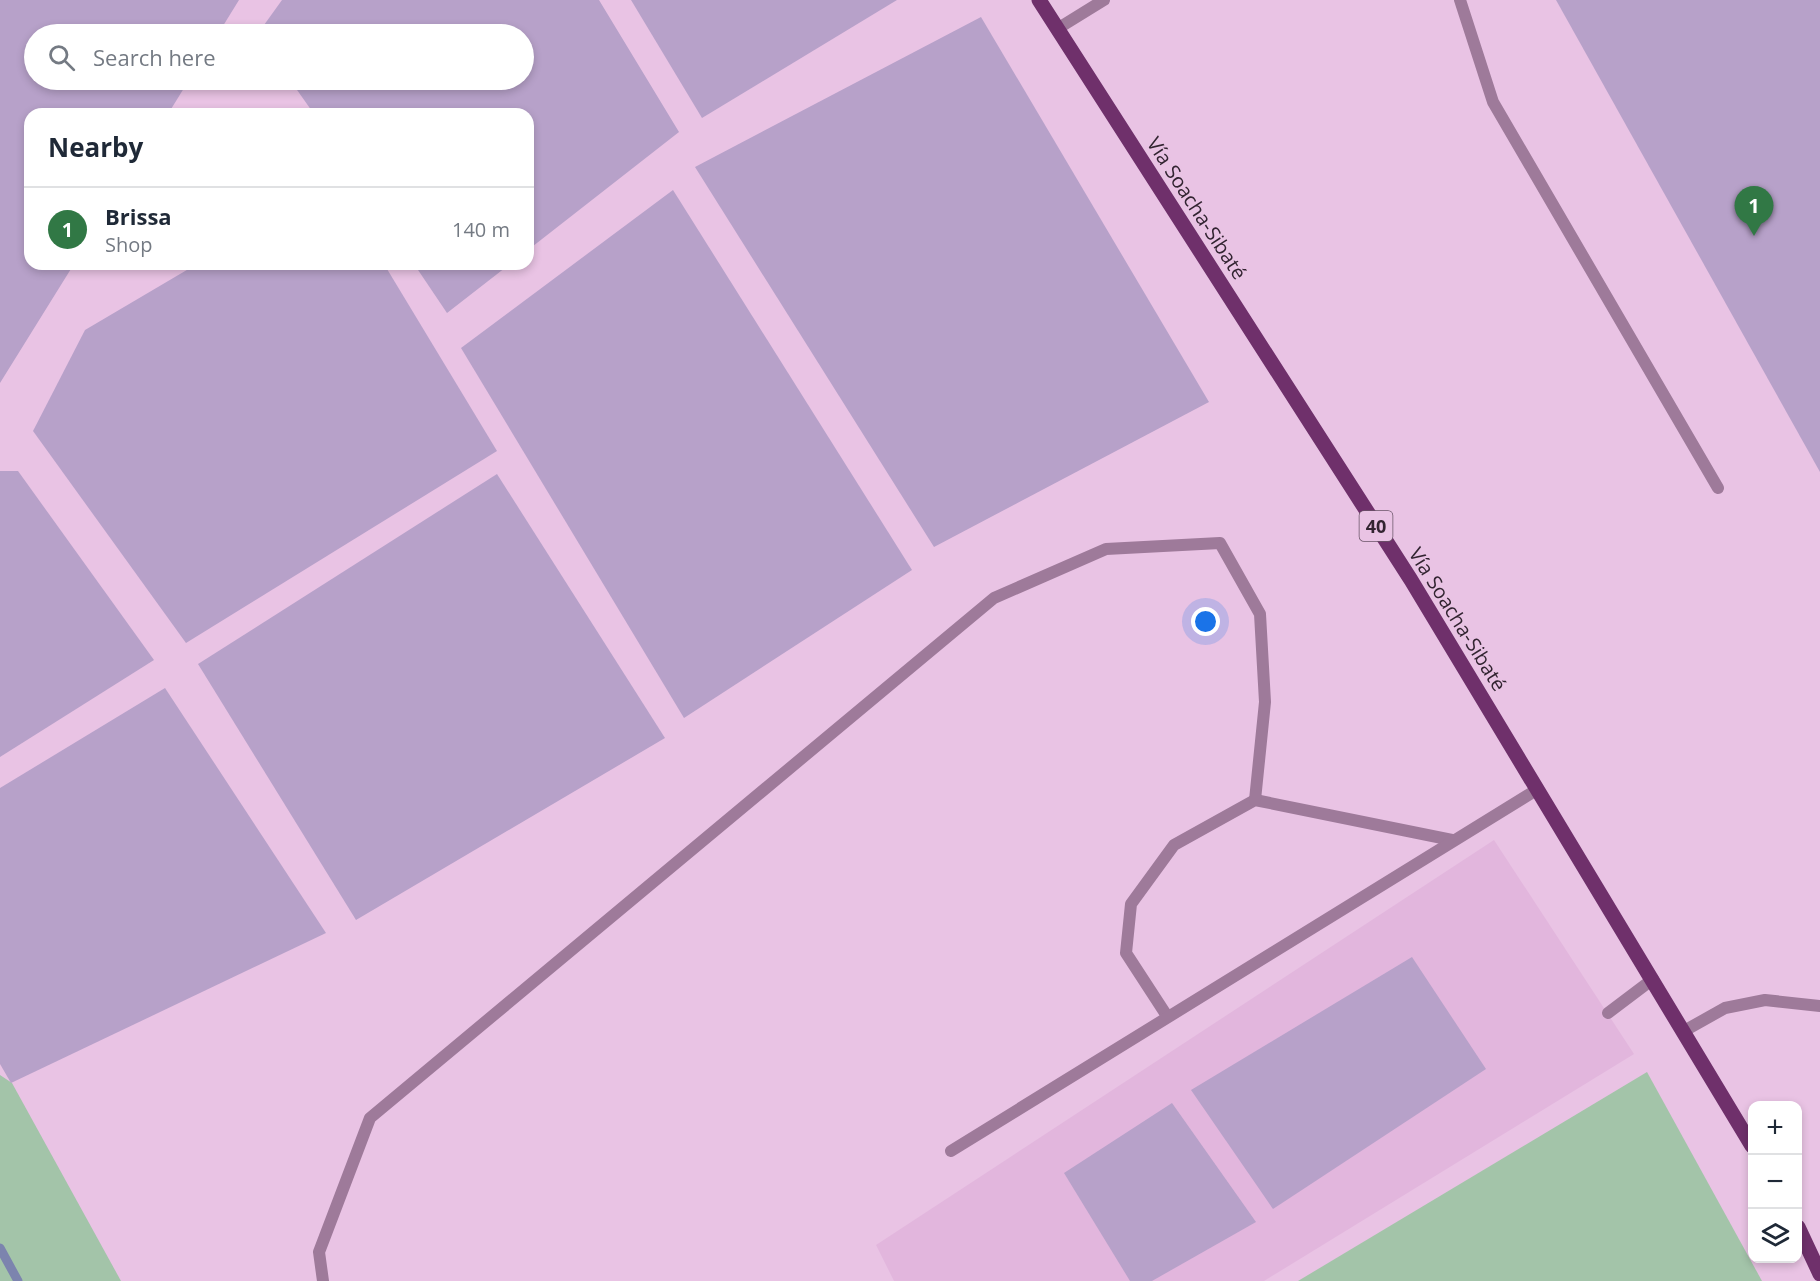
<!DOCTYPE html>
<html lang="en">
<head>
<meta charset="utf-8">
<style>
  body { margin:0; font-family:"Open Sans",sans-serif; background:#f6f6f7; color:#1f2937 }
  .controls { position:absolute; right:18px; bottom:18px; display:grid; overflow:hidden; border-radius:12px; box-shadow:0 3px 9px #0003 }
  .controls button { width:54px; height:54px; display:grid; place-items:center; padding:0; border:0; border-bottom:2px solid #e0e1e3; background:#fff; color:#1f2937; font:30px sans-serif }
  .you { position:absolute; left:1206px; top:622px; width:21px; height:21px; margin:-15px; border:4px solid #fff; border-radius:50%; background:#1a73e8; box-shadow:0 0 0 9px #1a73e833 }
  .badge { display:grid; place-items:center; width:39px; height:39px; border-radius:50%; background:#317845; color:#fff; font-size:20px; font-weight:700 }
  .pin { position:absolute; translate:-50% -50px; filter:drop-shadow(0 2px 3px #0008) }
  .pin::after { content:''; position:absolute; top:32px; width:21px; height:18px; background:inherit; clip-path:polygon(0 0,100% 0,50% 100%) }
  .list { margin:0; padding:0; list-style:none }
  h2 { display:flex; justify-content:space-between; align-items:center; height:78px; margin:0; padding:0 24px; font-size:26px }
  h2 small { font-size:20px; font-weight:400; color:#747a83 }
  .list li { display:grid; grid-template-columns:39px 1fr auto; gap:18px; align-items:center; box-sizing:border-box; height:84px; padding:0 24px; border-top:2px solid #e0e1e3 }
  .list b { display:block; font-size:22px; white-space:nowrap }
  .list p { margin:0; font-size:20px; white-space:nowrap; color:#747a83 }
  .list em { font-size:20px; font-style:normal; color:#747a83 }
  .icon { flex:none; width:33px; height:33px; fill:none; stroke:currentColor; stroke-width:2; stroke-linecap:round; stroke-linejoin:round }
  .map { position:relative; flex:none; width:1820px; height:1281px; overflow:hidden }
  .search { position:absolute; background:#fff; box-shadow:0 3px 9px #0003; left:24px; top:24px; width:510px; height:66px; display:flex; align-items:center; gap:15px; box-sizing:border-box; padding:0 21px; border-radius:33px; color:#747a83; font-size:22px }
  .panel { position:absolute; background:#fff; box-shadow:0 3px 9px #0003; left:24px; top:108px; width:510px; height:162px; border-radius:18px }
  .map>svg:first-child { display:block }
  .built { fill:#e2b6dd }
  .green { fill:#a3c4a9 }
  .lines { fill:none; stroke-linecap:round; stroke-linejoin:round }
  .stream { stroke:#7c84ae; stroke-width:9 }
  .building { fill:#b7a1c9 }
  .lane { stroke:#9e7a9a; stroke-width:12 }
  .street { stroke:#9e7a9a; stroke-width:12 }
  .primary { stroke:#6f306b; stroke-width:15 }
  .labels { text-anchor:middle; dominant-baseline:central; stroke-width:4.5; stroke-linejoin:round; paint-order:stroke }
  .shield { fill:#e9c3e4; stroke:#695467; stroke-width:1.5 }
  .shield-label { font-size:18px; font-weight:bold; fill:#322431 }
  .street-label { font-size:20px; fill:#322431; stroke:#e9c3e4 }
</style>
</head>
<body>
<div class="map">
<svg width="1820" height="1281" viewBox="0 0 1820 1281">
  <rect width="100%" height="100%" fill="#e9c3e4"/>
  <path class="built" d="M1494,840L1634,1054L1264,1281H894L876,1245Z"/>
  <g class="green">
    <path d="M1647,1072L1762,1281H1298Z"/>
    <path d="M0,1075L12,1083L121,1281H0Z"/>
  </g>
  <g class="lines">
    <path class="stream" d="M0,1248L18,1281"/>
  </g>
  <g class="building">
    <path d="M0,0H239L218,34H34V80H189L168,114H30V264H74L0,383Z"/>
    <path d="M282,0H599L679,132L528,250V114H314L290,80H524V34H260L259,32Z"/>
    <path d="M631,0H897L702,118Z"/>
    <path d="M1556,0H1820V472Z"/>
    <path d="M981,17L1209,402L934,547L695,167Z"/>
    <path d="M673,190L912,570L684,718L461,348Z"/>
    <path d="M197,264H384L497,451L186,643L33,431L85,330Z"/>
    <path d="M414,264H510L447,313Z"/>
    <path d="M0,471H18L154,660L0,757Z"/>
    <path d="M497,474L665,738L356,920L198,664Z"/>
    <path d="M165,688L326,933L11,1083L0,1064V788Z"/>
    <path d="M1412,957L1486,1069L1273,1209L1191,1090Z"/>
    <path d="M1172,1103L1256,1222L1152,1281H1130L1064,1173Z"/>
  </g>
  <g class="lines">
    <g class="lane">
      <path d="M1460,0L1493,102L1718,488"/>
      <path d="M1057,29L1104,0"/>
      <path d="M1608,1013L1653,979"/>
      <path d="M1167,1016L1126,953L1131,904L1174,845L1255,800L1452,840"/>
      <path d="M951,1151L1538,789"/>
      <path d="M323,1281L319,1252L370,1118L994,598L1106,549L1220,543L1260,614L1265,702L1255,800"/>
    </g>
    <path class="street" d="M1684,1031L1725,1008L1765,1000L1820,1006"/>
    <g class="primary">
      <path d="M1039,0L1411,580L1752,1146"/>
      <path d="M1798,1227L1820,1274"/>
    </g>
  </g>
  <g class="labels">
    <rect class="shield" x="1359.5" y="511" width="33" height="30" rx="4.5"/>
    <g class="shield-label">
      <text x="1376" y="526">40</text>
    </g>
    <g class="street-label">
      <text transform="translate(1197 208) rotate(57)">Vía Soacha-Sibaté</text>
      <text transform="translate(1458 619) rotate(58)">Vía Soacha-Sibaté</text>
    </g>
  </g>
</svg>
<div class="controls">
<button>+</button>
<button>−</button>
<button><svg class="icon" aria-label="layers" viewBox="0 0 24 24"><path d="M12 4l9 5-9 5-9-5zM3 14l9 5 9-5"/></svg></button>
</div>
<div class="you"></div>
<div class="pin badge" style="left:1754px;top:236px">1</div>
<div class="search"><svg class="icon" aria-label="search" viewBox="0 0 24 24"><circle cx="10" cy="10" r="6"/><path d="M15 15l6 6"/></svg>Search here</div>
<section class="panel">
<h2>Nearby<small></small></h2>
<ul class="list">
<li><span class="badge">1</span><div><b>Brissa</b><p>Shop</p></div><em>140 m</em></li>
</ul>
</section>
</div>
</body>
</html>
